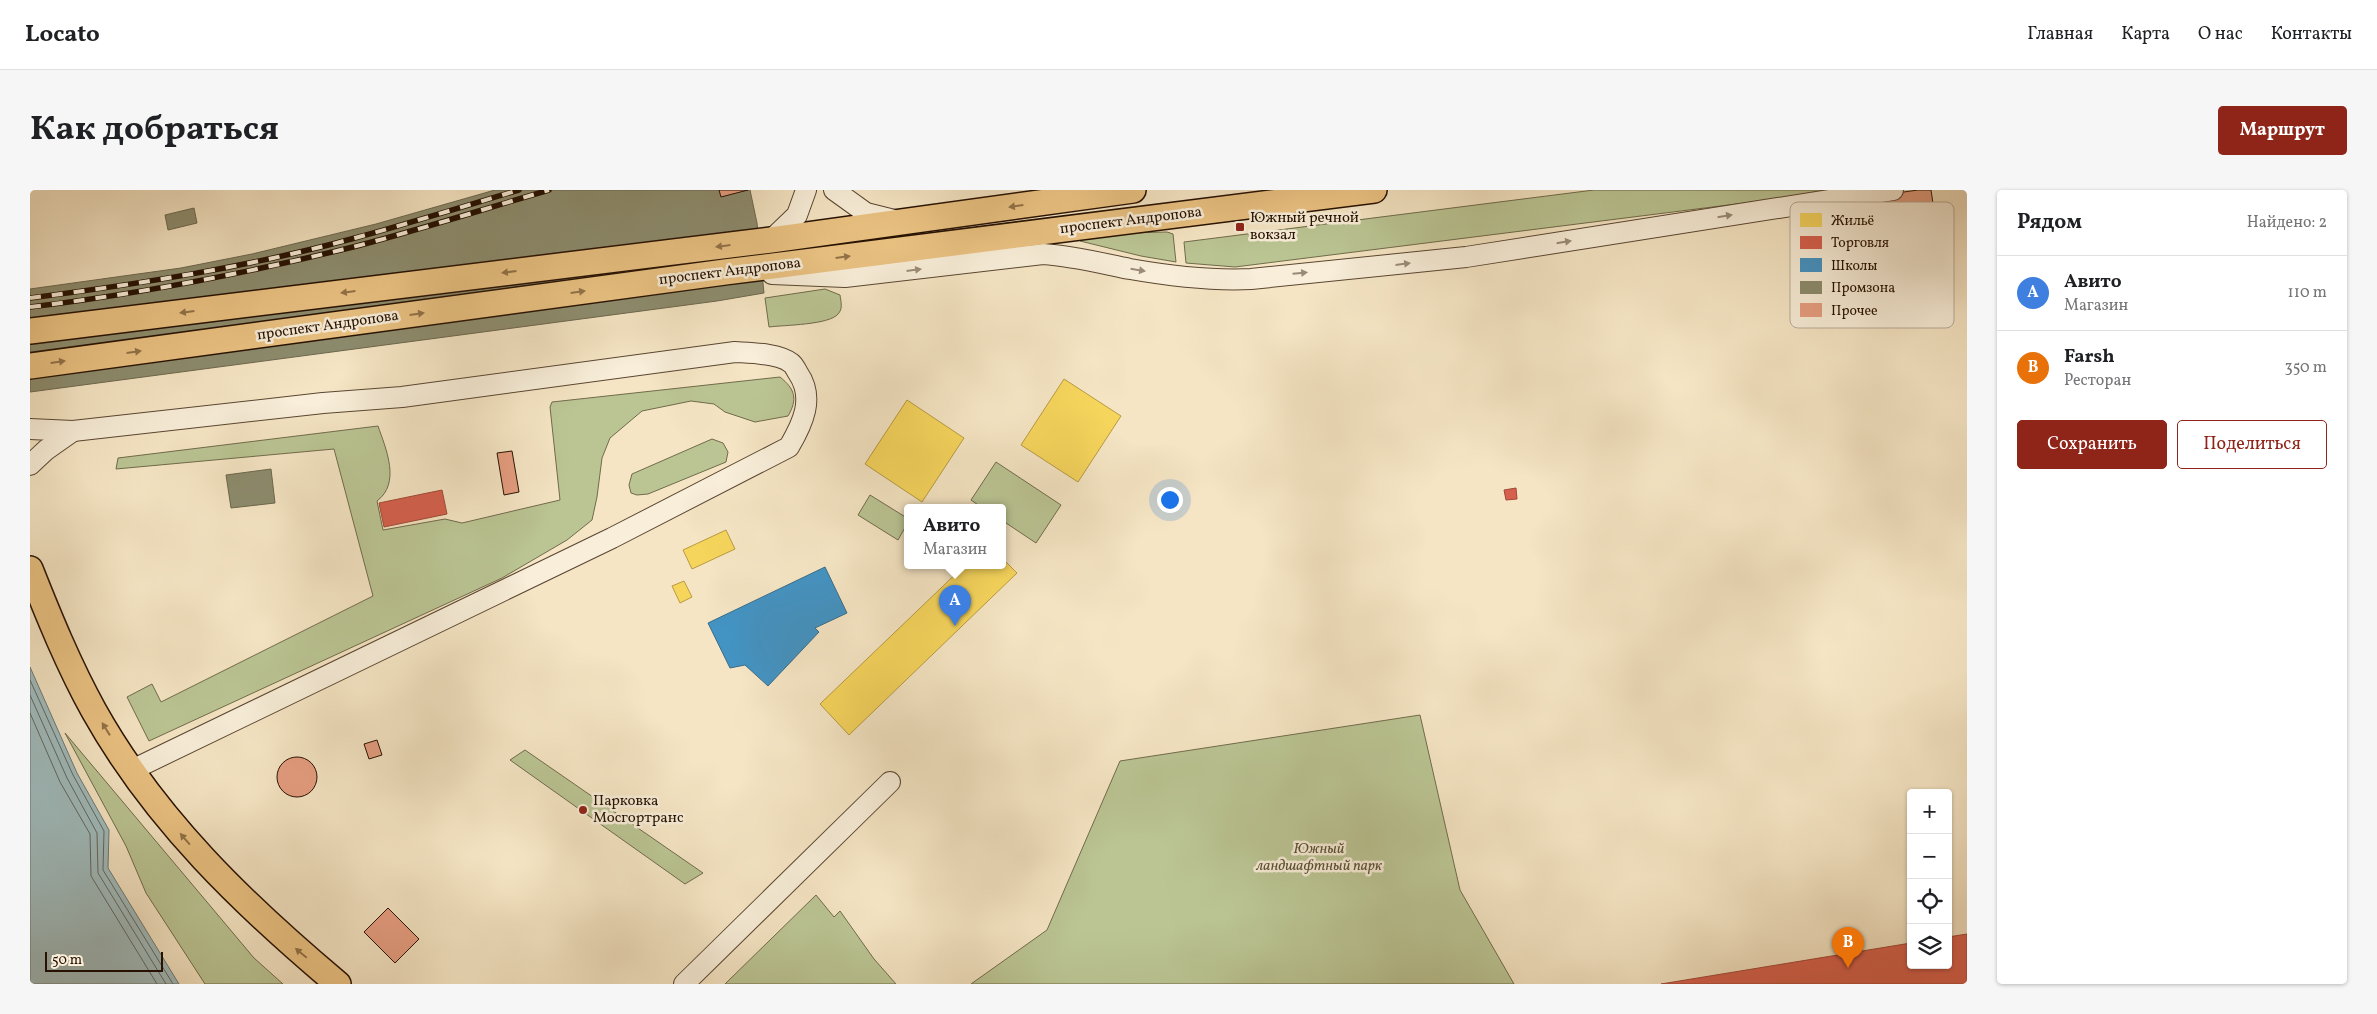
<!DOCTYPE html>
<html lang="ru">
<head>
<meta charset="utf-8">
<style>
  body { margin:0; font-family:Vollkorn,serif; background:#f6f6f6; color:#202124 }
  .controls { position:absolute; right:15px; bottom:15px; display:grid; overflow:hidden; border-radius:5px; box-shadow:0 1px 4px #0004 }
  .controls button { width:45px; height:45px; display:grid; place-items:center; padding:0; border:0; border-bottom:1px solid #e0e0e0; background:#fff; color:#202124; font:25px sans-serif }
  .scale { position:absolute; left:15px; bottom:12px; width:118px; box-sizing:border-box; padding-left:5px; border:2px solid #261102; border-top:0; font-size:14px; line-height:18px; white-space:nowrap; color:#261102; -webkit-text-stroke:4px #f8eed9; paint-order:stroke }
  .you { position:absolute; left:1139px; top:309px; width:18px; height:18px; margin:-12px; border:4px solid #fff; border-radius:50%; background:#1a73e8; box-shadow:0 0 0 8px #1a73e833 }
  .badge { display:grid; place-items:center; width:32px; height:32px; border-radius:50%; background:#8f2418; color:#fff; font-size:16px; font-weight:700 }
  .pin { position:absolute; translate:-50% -41px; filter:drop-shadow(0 1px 2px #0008) }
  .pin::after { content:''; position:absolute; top:26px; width:18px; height:15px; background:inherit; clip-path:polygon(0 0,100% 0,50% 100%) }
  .popup { position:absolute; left:874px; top:314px; width:102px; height:65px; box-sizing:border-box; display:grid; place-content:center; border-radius:5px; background:#fff; filter:drop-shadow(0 1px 4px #0005); font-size:16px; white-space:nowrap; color:#757577 }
  .popup b { font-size:19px; color:#202124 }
  .popup::after { content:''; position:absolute; left:50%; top:100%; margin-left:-10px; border:10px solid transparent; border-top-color:#fff }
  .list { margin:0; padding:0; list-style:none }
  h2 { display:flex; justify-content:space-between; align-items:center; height:65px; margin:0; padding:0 20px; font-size:21px }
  h2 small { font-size:16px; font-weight:400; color:#757577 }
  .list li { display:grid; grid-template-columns:32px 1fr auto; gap:15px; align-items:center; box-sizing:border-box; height:75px; padding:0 20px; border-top:1px solid #e0e0e0 }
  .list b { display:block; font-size:19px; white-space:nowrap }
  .list p { margin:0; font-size:16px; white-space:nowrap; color:#757577 }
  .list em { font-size:16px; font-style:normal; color:#757577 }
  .actions { display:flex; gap:10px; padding:15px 20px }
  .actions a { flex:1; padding:11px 0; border:1px solid #8f2418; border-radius:5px; text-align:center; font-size:18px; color:#8f2418 }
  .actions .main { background:#8f2418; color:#fff }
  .icon { flex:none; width:28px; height:28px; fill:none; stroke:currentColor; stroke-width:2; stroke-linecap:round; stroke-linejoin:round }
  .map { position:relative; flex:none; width:1937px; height:794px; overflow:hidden; border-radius:5px }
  header { display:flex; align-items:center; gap:30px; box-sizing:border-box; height:70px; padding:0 25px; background:#fff; border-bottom:1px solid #e0e0e0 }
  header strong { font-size:24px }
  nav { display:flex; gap:28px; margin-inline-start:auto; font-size:18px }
  .intro { display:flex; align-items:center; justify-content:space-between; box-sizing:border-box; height:120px; padding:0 30px }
  h1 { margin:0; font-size:35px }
  .button { padding:12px 22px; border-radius:5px; background:#8f2418; color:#fff; font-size:18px; font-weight:700 }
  main { display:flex; gap:30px; padding:0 30px }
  aside { flex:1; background:#fff; border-radius:5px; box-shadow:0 1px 4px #0004 }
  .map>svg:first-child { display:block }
  .green { fill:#bbc594; stroke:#706b4b }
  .water { fill:#a0bcbe; stroke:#6f7873 }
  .homes { fill:#f6d55c; stroke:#b89a41 }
  .shops { fill:#d6604d; stroke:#a14836 }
  .schools { fill:#4393c3; stroke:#3a6c89 }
  .industry { fill:#8c8c6e; stroke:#6d674e }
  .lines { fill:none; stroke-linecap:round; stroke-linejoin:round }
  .shore { stroke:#636660; stroke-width:1 }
  .building { fill:#e69e81; stroke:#261102 }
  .minor-casing { stroke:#5a4632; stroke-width:22 }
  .major-casing { stroke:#261102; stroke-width:28 }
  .minor { stroke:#f8eed9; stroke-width:20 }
  .major { stroke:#eac282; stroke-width:25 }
  .rail-casing { stroke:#261102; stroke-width:5.5 }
  .rail { stroke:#f8eed9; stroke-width:4; stroke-dasharray:11; stroke-linecap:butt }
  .oneway { fill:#927248 }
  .oneway2 { fill:#9a8b78 }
  .poi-dot { fill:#8f2418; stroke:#f8eed9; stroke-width:2 }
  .labels { text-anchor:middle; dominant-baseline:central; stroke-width:5; stroke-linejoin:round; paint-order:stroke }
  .poi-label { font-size:15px; fill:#261102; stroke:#f8eed9; text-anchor:start }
  .street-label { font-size:15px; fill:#261102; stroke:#f8eed9 }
  .park-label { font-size:15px; font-style:italic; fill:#5a5035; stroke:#f8eed9 }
  .key { fill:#f8eed9; stroke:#b9ac98; stroke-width:1 }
  .key-label { font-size:14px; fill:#261102 }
</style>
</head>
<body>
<header>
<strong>Locato</strong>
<nav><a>Главная</a><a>Карта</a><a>О нас</a><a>Контакты</a></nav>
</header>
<div class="intro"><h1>Как добраться</h1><a class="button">Маршрут</a></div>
<main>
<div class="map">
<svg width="1937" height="794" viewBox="0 0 1937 794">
  <rect width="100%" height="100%" fill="#f5e5c4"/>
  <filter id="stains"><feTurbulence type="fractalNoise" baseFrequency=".004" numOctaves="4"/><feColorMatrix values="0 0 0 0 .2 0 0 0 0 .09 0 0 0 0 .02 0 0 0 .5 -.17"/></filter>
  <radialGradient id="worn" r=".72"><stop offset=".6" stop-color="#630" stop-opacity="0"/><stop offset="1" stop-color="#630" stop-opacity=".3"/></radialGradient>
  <g class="green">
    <path d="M1564,0H1818L1205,77L1156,73L1154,52Z"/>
    <path d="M1137,42L1143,44L1146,72L1111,66L1050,51V49L1094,43Z"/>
    <path d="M795,99L810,105C811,112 813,119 808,124C799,135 754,135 739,137L735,108Z"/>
    <path d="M750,187C765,199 768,209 758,226L725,232L695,222L684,214L661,211L612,221L580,248L572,268L567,307L562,330L537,350L472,388L119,551L97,507L122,494L131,512L343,406L304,259L86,279L88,268L348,236C356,259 371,293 347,311L353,340L415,329L432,333L530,310L520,217L522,212Z"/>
    <path d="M682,249L693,253L698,262L696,272L618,304L607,305L601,303L599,295L602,284Z"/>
    <path d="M966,272L1031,315L1006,353L973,331L972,317H951L941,310Z"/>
    <path d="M840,305L877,328V334L868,350L828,325Z"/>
    <path d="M1390,525L1430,700L1484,794H941L1017,740L1090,571Z"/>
    <path d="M35,543L224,768L253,794H175L116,703L96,656Z"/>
    <path d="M495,560L673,683L655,694L480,570Z"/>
    <path d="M786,705L804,727L810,721L844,769L866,794H695Z"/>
  </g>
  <path class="water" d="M0,477L47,583L79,640L78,678L149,794H0Z"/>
  <g class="homes">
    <path d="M1034,189L1091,226L1048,292L991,255Z"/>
    <path d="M877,210L934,248L892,312L835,274Z"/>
    <path d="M696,340L705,359L662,379L653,360Z"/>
    <path d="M972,368L987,383L819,545L790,514L935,375H972Z"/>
    <path d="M654,391L662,407L650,413L642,396Z"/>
  </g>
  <g class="shops">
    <path d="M1486,298L1487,309L1476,310L1474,300Z"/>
    <path d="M412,300L417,324L354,337L349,313Z"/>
    <path d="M1937,744V794H1631L1881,753V775H1918V747Z"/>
  </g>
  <path class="schools" d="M795,377L817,423L785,438L789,442L738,496L715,475L700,478L678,433Z"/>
  <g class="industry">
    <path d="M465,0H720L727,33L734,103L687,111L0,202V99L151,78L222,64L346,34Z"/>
    <path d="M164,18L167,33L138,40L135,25Z"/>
    <path d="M241,279L245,313L201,318L196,285Z"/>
  </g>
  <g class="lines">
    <g class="shore">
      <path d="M0,490L43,585L74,641L73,680L143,794"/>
      <path d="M0,505L37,588L67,643L68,683L136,794"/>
      <path d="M0,523L30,592L60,644L61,686L127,794"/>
    </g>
  </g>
  <g class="building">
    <path d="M689,0H718L691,7Z"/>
    <path d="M1888,0H1901L1904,20L1827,30L1824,9Z"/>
    <path d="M482,261L489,302L474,305L467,263Z"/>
    <path d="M347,550L352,565L339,569L334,554Z"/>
    <circle cx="267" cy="587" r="20"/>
    <path d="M358,718L389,749L365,773L334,742Z"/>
  </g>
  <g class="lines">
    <g class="minor-casing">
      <g id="minor">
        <path d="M804,0L836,23L864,30"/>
        <path d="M741,50L767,25L776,0"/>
        <path d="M742,84L815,87L1013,64C1043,66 1070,73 1100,79C1140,86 1180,91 1221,89L1436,67L1863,0"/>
        <path d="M0,239L43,241L293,213L372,207L705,162C720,163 749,163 761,173C764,175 766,180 768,183C785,208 773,233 759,257L582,348L102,580"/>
        <path d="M0,275L16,260L43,241"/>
        <path d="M654,794L860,592"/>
      </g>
    </g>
    <g class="major-casing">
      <g id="major">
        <path d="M0,141L741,50L1103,0"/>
        <path d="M0,176L695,82L1344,0"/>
        <path d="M0,379C19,427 39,476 64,521C125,630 214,715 308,794"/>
      </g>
    </g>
    <use href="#minor" class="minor"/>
    <use href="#major" class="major"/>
    <g class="rail-casing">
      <g id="rail">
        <path d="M0,108C109,94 219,77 325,48C380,33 435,16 489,0"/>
        <path d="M0,117C109,104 217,83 323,57C389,40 454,19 519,0"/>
      </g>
    </g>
    <use href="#rail" class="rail"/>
  </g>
  <defs><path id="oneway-solid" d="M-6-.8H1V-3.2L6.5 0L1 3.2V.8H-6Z" transform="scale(1.25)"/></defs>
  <g class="oneway">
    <use href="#oneway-solid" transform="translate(986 16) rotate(172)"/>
    <use href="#oneway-solid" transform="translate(693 56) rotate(173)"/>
    <use href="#oneway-solid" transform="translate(813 67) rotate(-7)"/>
    <use href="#oneway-solid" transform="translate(479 82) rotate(173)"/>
    <use href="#oneway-solid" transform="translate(318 102) rotate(173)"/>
    <use href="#oneway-solid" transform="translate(548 102) rotate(-8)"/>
    <use href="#oneway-solid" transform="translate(157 122) rotate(173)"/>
    <use href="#oneway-solid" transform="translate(387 124) rotate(-8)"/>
    <use href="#oneway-solid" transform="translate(104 162) rotate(-8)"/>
    <use href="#oneway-solid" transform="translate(28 172) rotate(-8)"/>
    <use href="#oneway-solid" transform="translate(76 539) rotate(-122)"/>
    <use href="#oneway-solid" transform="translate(155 649) rotate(-131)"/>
    <use href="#oneway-solid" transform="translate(271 763) rotate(-140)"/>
  </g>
  <g class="oneway2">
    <use href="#oneway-solid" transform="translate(1695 26) rotate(-9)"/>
    <use href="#oneway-solid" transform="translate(1534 52) rotate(-9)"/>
    <use href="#oneway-solid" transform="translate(1373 74) rotate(-7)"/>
    <use href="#oneway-solid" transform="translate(884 80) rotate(-7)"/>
    <use href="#oneway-solid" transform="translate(1108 80) rotate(9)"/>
    <use href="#oneway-solid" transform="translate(1270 83) rotate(-5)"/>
  </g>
  <g class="poi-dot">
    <rect x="1205" y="32" width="10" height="10" rx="2.5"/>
    <circle cx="553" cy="620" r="5"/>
  </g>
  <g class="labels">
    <g class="poi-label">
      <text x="1220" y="28">Южный речной<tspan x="1220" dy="17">вокзал</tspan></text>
      <text x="563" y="611">Парковка<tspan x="563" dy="17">Мосгортранс</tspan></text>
    </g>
    <g class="street-label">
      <text transform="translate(1101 31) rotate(-7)">проспект Андропова</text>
      <text transform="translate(700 82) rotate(-7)">проспект Андропова</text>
      <text transform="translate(298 136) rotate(-8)">проспект Андропова</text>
    </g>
    <g class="park-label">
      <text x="1289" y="659">Южный<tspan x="1289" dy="17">ландшафтный парк</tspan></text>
    </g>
  </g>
  <rect x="1760" y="12" width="164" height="126" rx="8" class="key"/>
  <rect x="1770" y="23" width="22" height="14" fill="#f6d55c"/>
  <rect x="1770" y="46" width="22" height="13" fill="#d6604d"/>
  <rect x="1770" y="68" width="22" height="14" fill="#4393c3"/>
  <rect x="1770" y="91" width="22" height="13" fill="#8c8c6e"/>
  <rect x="1770" y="113" width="22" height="14" fill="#e69e81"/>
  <g class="key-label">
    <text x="1801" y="35">Жильё</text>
    <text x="1801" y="57">Торговля</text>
    <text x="1801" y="80">Школы</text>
    <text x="1801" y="102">Промзона</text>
    <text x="1801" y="125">Прочее</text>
  </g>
  <rect width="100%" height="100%" filter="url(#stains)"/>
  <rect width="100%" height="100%" fill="url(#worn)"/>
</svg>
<div class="controls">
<button>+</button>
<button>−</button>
<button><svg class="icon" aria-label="locate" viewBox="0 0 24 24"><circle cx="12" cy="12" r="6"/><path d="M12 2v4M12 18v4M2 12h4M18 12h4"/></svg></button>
<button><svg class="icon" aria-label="layers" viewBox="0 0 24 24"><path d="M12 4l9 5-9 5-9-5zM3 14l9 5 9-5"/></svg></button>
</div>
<div class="scale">50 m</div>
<div class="you"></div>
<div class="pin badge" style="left:925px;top:436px;background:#3f7fe0">A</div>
<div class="popup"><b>Авито</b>Магазин</div>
<div class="pin badge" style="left:1818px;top:778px;background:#e8710a">B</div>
</div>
<aside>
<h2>Рядом<small>Найдено: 2</small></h2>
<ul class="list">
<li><span class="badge" style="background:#3f7fe0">A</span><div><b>Авито</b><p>Магазин</p></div><em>110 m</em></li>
<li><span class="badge" style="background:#e8710a">B</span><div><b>Farsh</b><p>Ресторан</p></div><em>350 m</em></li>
</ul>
<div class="actions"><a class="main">Сохранить</a><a>Поделиться</a></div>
</aside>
</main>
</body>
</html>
